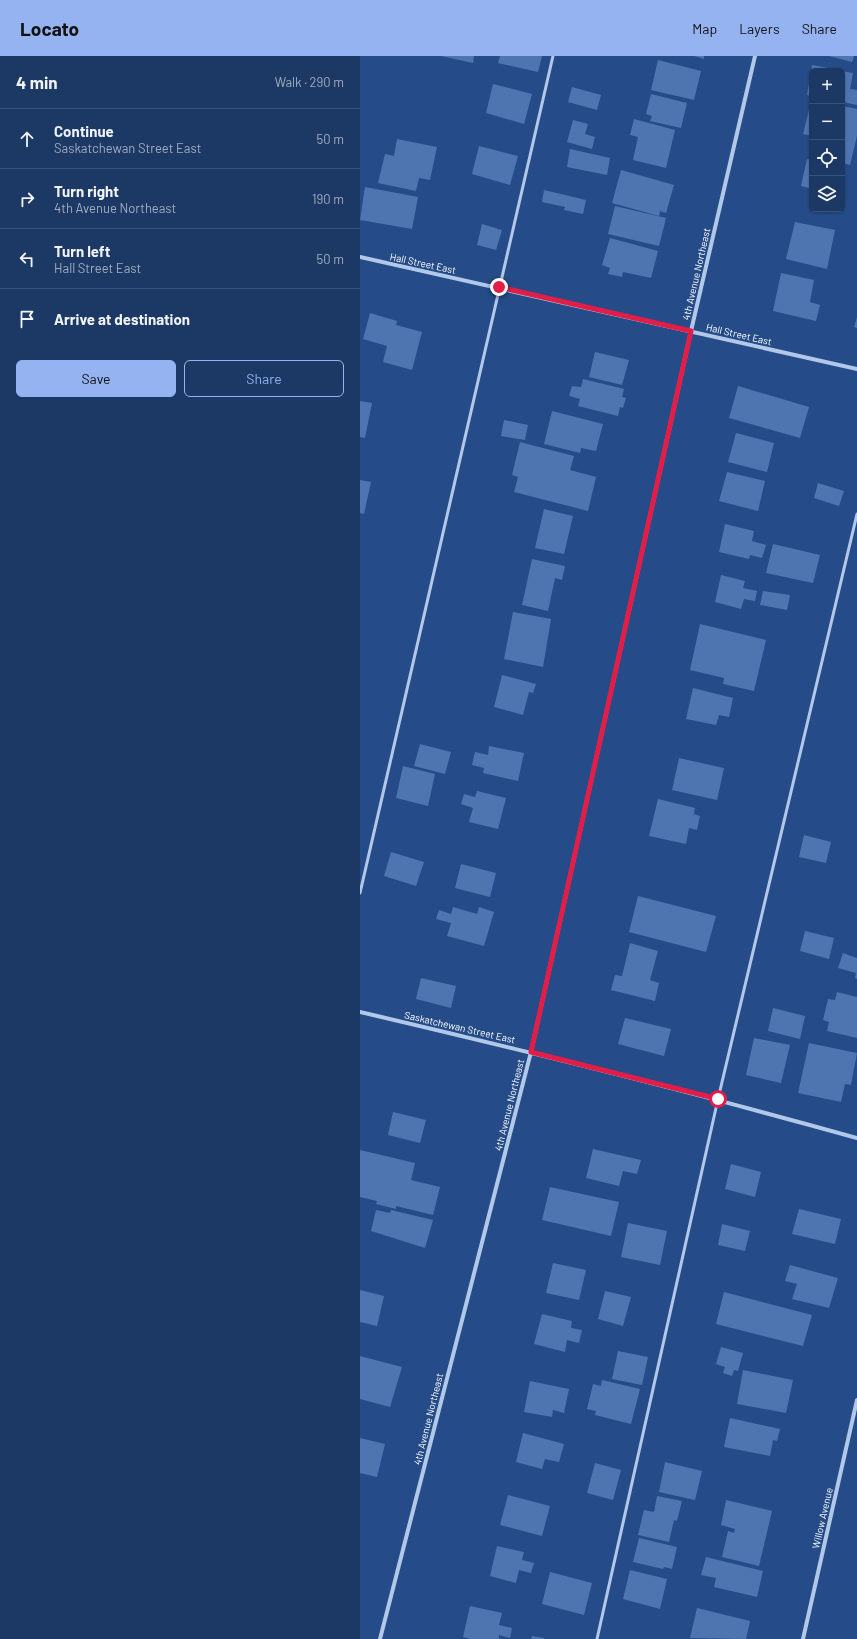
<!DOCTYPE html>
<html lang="en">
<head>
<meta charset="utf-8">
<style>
  body { margin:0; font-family:Barlow,sans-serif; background:#29446f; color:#f1f3f6 }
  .controls { position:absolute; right:12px; top:12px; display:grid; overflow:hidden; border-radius:6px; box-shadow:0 1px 3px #0004 }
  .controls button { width:36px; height:36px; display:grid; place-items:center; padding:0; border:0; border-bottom:1px solid #3a537a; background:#1c3966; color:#f1f3f6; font:20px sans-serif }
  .stop { position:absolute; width:12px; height:12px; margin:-9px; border:3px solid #e11d48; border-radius:50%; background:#fff }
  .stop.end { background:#e11d48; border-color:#fff; box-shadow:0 1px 4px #0008 }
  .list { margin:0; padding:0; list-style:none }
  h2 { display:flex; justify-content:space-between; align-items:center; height:52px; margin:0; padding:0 16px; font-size:17px }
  h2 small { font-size:13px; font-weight:400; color:#a0acbf }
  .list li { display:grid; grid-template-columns:26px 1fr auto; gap:12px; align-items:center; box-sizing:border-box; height:60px; padding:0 16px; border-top:1px solid #3a537a }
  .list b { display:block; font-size:15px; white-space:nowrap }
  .list p { margin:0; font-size:13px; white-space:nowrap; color:#a0acbf }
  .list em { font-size:13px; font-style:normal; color:#a0acbf }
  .actions { display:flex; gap:8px; padding:12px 16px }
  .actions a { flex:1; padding:9px 0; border:1px solid #95b2f1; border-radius:6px; text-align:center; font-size:14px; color:#95b2f1 }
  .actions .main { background:#95b2f1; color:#111 }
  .icon { flex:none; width:22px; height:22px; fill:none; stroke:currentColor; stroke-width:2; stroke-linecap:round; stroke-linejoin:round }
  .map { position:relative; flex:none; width:497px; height:1583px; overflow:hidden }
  header { display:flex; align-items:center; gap:24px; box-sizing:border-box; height:56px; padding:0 20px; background:#95b2f1; color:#111 }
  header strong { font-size:19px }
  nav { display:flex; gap:22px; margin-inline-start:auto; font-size:14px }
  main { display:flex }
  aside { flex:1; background:#1c3966 }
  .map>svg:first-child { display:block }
  .building { fill:#4e75af }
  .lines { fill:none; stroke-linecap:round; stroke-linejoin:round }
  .lane { stroke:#b1c8e9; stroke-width:3 }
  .street { stroke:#b1c8e9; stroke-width:4 }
  .route { stroke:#e11d48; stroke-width:5 }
  .labels { text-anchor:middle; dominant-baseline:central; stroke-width:3; stroke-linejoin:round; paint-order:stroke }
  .street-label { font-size:10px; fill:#fff; stroke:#254c88 }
</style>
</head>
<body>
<header>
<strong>Locato</strong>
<nav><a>Map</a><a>Layers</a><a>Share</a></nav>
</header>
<main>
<aside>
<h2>4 min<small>Walk · 290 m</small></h2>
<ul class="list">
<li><svg class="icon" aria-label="ahead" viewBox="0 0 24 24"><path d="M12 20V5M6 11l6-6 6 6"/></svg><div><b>Continue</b><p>Saskatchewan Street East</p></div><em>50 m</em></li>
<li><svg class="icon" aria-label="right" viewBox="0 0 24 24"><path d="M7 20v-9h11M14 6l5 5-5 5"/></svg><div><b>Turn right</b><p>4th Avenue Northeast</p></div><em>190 m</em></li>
<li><svg class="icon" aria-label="left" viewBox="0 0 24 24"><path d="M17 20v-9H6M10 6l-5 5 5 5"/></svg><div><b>Turn left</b><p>Hall Street East</p></div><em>50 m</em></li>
<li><svg class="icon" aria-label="arrive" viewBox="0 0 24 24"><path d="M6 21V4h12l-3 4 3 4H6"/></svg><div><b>Arrive at destination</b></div></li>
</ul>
<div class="actions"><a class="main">Save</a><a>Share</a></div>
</aside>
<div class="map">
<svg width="497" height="1583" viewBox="0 0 497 1583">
  <rect width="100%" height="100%" fill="#254c88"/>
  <g class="building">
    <path d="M81,0H114L113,7Z"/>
    <path d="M140,0H182L178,16L138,7Z"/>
    <path d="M334,0H344V3Z"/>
    <path d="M469,0H494L492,6Z"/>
    <path d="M298,4L341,15L334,44L291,34Z"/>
    <path d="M452,9L479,14L452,15V41L447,39Z"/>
    <path d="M482,15L493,17L490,33L497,34V49L482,46Z"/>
    <path d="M133,28L172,38L164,68L126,57Z"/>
    <path d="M212,31L241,39L237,54L208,46Z"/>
    <path d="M291,38L327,47L321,72L290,65L292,60L286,58Z"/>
    <path d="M452,42V80L443,78Z"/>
    <path d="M482,50L497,53V80L490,109L482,107Z"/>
    <path d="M274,63L315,74L306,112L273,104L278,81L270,79Z"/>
    <path d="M213,64L228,68L225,78L235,81L232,93L207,86Z"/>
    <path d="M37,83L77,91L70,124L59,122L56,135L18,127L25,98L34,100Z"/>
    <path d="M119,90L158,100L150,129L112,118Z"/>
    <path d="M210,93L250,102L247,119L207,111Z"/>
    <path d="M447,103L452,104V133L441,130Z"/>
    <path d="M261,114L314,129L306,157L300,155L299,160L252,147Z"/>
    <path d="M5,131L58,141L52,173L0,164Z"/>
    <path d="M184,134L226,144L223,158L204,154L205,151L182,146Z"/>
    <path d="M255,150L306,162L299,190L248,178Z"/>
    <path d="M435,166L475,174L467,213L426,203Z"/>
    <path d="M122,168L142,174L136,194L117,189Z"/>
    <path d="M250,182L298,195L291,222L263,216L262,221L248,218L250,212L242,209Z"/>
    <path d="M421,217L454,224L450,246L460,249L456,265L413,255Z"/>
    <path d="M10,257L37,265L36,269L62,276L52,314L23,306L27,290L3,283Z"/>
    <path d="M497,261V272L494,271Z"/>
    <path d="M235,296L269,304L262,329L229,321Z"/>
    <path d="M223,323L264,333L262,341L266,342L263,352L260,351L258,360L218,350L220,343L209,340L212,330L221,331Z"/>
    <path d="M378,330L449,351L440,382L369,362Z"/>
    <path d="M0,345L12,347L5,382L0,381Z"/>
    <path d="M192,355L243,368L236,395L221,392L220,397L184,388Z"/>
    <path d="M144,364L168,369L165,384L141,380Z"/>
    <path d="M376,377L414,387L407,416L368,406Z"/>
    <path d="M160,386L214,400L210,414L236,421L228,455L154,436L158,421L152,419Z"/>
    <path d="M367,416L405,425L398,455L359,445Z"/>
    <path d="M0,424L11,426L4,458L0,457Z"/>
    <path d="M458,427L484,435L479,450L454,442Z"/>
    <path d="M184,453L213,460L204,498L175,492Z"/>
    <path d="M365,468L394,475L392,485L406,489L402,502L390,499L389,503L359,496Z"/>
    <path d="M413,488L460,499L453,527L406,517Z"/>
    <path d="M172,503L205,510L202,524L195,522L188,555L162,549Z"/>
    <path d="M361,519L385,525L383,532L397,535L395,545L384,543L381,553L355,546Z"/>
    <path d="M403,535L430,539L427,554L400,549Z"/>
    <path d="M153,556L191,563L183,611L144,603Z"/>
    <path d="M340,568L406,584L394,635L363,628L364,622L330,614Z"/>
    <path d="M142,619L176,628L173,637L169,636L163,659L134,651Z"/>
    <path d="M333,632L373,642L369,661L359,659L356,669L326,663Z"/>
    <path d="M60,688L91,696L85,718L54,710Z"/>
    <path d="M129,690L164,697L158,725L123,717L124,712L112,709L115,696L128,699Z"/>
    <path d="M319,702L364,712L357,744L312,734Z"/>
    <path d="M43,710L75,718L68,750L36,742Z"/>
    <path d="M117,735L146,742L138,773L109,766L113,752L101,748L104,738L115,741Z"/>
    <path d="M298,743L335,752L334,758L340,760L337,774L329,772L326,788L289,780Z"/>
    <path d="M444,779L471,786L466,807L439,801Z"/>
    <path d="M31,796L64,806L56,830L24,820Z"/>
    <path d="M101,808L136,817L130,841L95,832Z"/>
    <path d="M278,840L356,860L346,896L269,876Z"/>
    <path d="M93,851L117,858L119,851L134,856L124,890L87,880L91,867L76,863L79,854L91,858Z"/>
    <path d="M445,875L474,882L469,903L440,895Z"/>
    <path d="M270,887L298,895L290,924L299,927L295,945L251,934L255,919L262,920Z"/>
    <path d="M483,897L497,902V923L495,922L496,917L478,912Z"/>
    <path d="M61,922L96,930L91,952L56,943Z"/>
    <path d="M477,936L497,941V982L467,975L469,966L463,964L468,943L475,944Z"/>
    <path d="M413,952L445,960L440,983L408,975Z"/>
    <path d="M265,962L311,973L304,1000L258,988Z"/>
    <path d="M394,982L430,989L421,1027L386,1019Z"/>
    <path d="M449,987L497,997L491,1029L485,1028L481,1046L438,1037Z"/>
    <path d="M33,1056L66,1064L60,1087L28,1079Z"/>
    <path d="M233,1093L281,1104L277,1118L263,1115L259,1130L226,1122Z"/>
    <path d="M0,1094L55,1107L51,1124L80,1131L73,1159L36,1150V1153L16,1148L17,1145L0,1141Z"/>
    <path d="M371,1108L401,1116L395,1141L365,1133Z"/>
    <path d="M190,1131L259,1146L251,1180L182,1164Z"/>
    <path d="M439,1153L481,1163L475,1188L432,1178Z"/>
    <path d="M16,1154L30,1157L31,1154L73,1164L65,1192L11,1175Z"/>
    <path d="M268,1167L307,1175L300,1209L261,1201Z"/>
    <path d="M362,1168L390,1175L385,1195L358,1189Z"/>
    <path d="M193,1207L226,1214L219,1244L186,1237Z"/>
    <path d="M430,1209L478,1222L469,1252L432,1243L437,1228L425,1225Z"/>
    <path d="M0,1234L24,1240L17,1270L0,1266Z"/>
    <path d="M245,1235L271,1241L263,1270L238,1263Z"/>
    <path d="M364,1236L452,1259L443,1290L356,1268Z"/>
    <path d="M182,1258L212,1265L211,1272L222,1274L219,1287L207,1284L205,1296L174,1288Z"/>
    <path d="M361,1291L383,1297L378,1315L374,1314L372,1320L363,1317L365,1311L356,1308Z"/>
    <path d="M258,1295L288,1301L282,1329L252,1323Z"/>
    <path d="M0,1300L42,1311L30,1351L0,1343Z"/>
    <path d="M383,1314L433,1324L426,1357L377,1348Z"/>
    <path d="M242,1324L280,1333L271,1368L235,1359L236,1355L227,1353L233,1328L241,1330Z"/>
    <path d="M170,1325L209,1333L204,1357L193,1354L192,1361L164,1356Z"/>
    <path d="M370,1362L420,1373L417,1385L413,1384L410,1400L364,1391Z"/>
    <path d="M163,1377L204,1388L199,1406L185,1403L182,1413L156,1406Z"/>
    <path d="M0,1382L25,1388L17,1421L0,1417Z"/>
    <path d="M305,1406L342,1415L335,1444L299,1436Z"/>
    <path d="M235,1407L261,1414L253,1444L227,1437Z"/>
    <path d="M148,1439L190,1450L182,1480L140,1469Z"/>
    <path d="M297,1440L322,1445L317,1465L314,1464L309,1486L278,1479L284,1454L294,1456Z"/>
    <path d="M366,1444L412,1455L399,1510L362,1501L368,1475L374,1477L375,1473L361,1469Z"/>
    <path d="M279,1482L317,1491L312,1513L304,1511L303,1513L273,1506Z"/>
    <path d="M137,1490L164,1496L162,1504L174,1507L171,1517L159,1514L156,1527L130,1520Z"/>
    <path d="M346,1501L403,1515L397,1541L354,1531L356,1522L341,1519Z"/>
    <path d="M270,1514L307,1523L300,1553L263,1543Z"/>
    <path d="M190,1516L232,1527L224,1559L182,1548Z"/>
    <path d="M110,1550L142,1557L139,1569L152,1572L150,1582L139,1579V1583H111L103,1581Z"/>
    <path d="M337,1552L390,1565L386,1583L330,1582Z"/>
    <path d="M172,1580L184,1582V1583H171Z"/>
  </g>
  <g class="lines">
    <g class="lane">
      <path d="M0,837L193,0"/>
      <path d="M237,1583L358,1043L497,458"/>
    </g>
    <g class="street">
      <path d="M0,201L497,313"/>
      <path d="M0,956C167,995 332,1036 497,1082"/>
      <path d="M20,1583L171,996L331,275L395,0"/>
      <path d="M443,1583L497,1344"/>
    </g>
  </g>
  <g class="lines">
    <path class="route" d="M139,231L331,275L171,996L358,1043"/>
  </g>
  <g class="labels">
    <g class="street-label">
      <text transform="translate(63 207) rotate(12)">Hall Street East</text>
      <text transform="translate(336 218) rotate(-77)">4th Avenue Northeast</text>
      <text transform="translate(379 278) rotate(13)">Hall Street East</text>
      <text transform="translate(100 971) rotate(13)">Saskatchewan Street East</text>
      <text transform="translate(149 1049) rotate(-76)">4th Avenue Northeast</text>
      <text transform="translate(68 1363) rotate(-76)">4th Avenue Northeast</text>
      <text transform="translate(462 1462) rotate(-77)">Willow Avenue</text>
    </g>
  </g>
</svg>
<div class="controls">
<button>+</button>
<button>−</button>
<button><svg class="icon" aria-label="locate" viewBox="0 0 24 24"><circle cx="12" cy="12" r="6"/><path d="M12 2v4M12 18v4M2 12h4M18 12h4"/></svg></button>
<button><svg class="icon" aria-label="layers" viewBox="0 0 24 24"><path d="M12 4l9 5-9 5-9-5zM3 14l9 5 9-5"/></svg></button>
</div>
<div class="stop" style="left:358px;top:1043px"></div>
<div class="stop end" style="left:139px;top:231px"></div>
</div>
</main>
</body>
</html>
